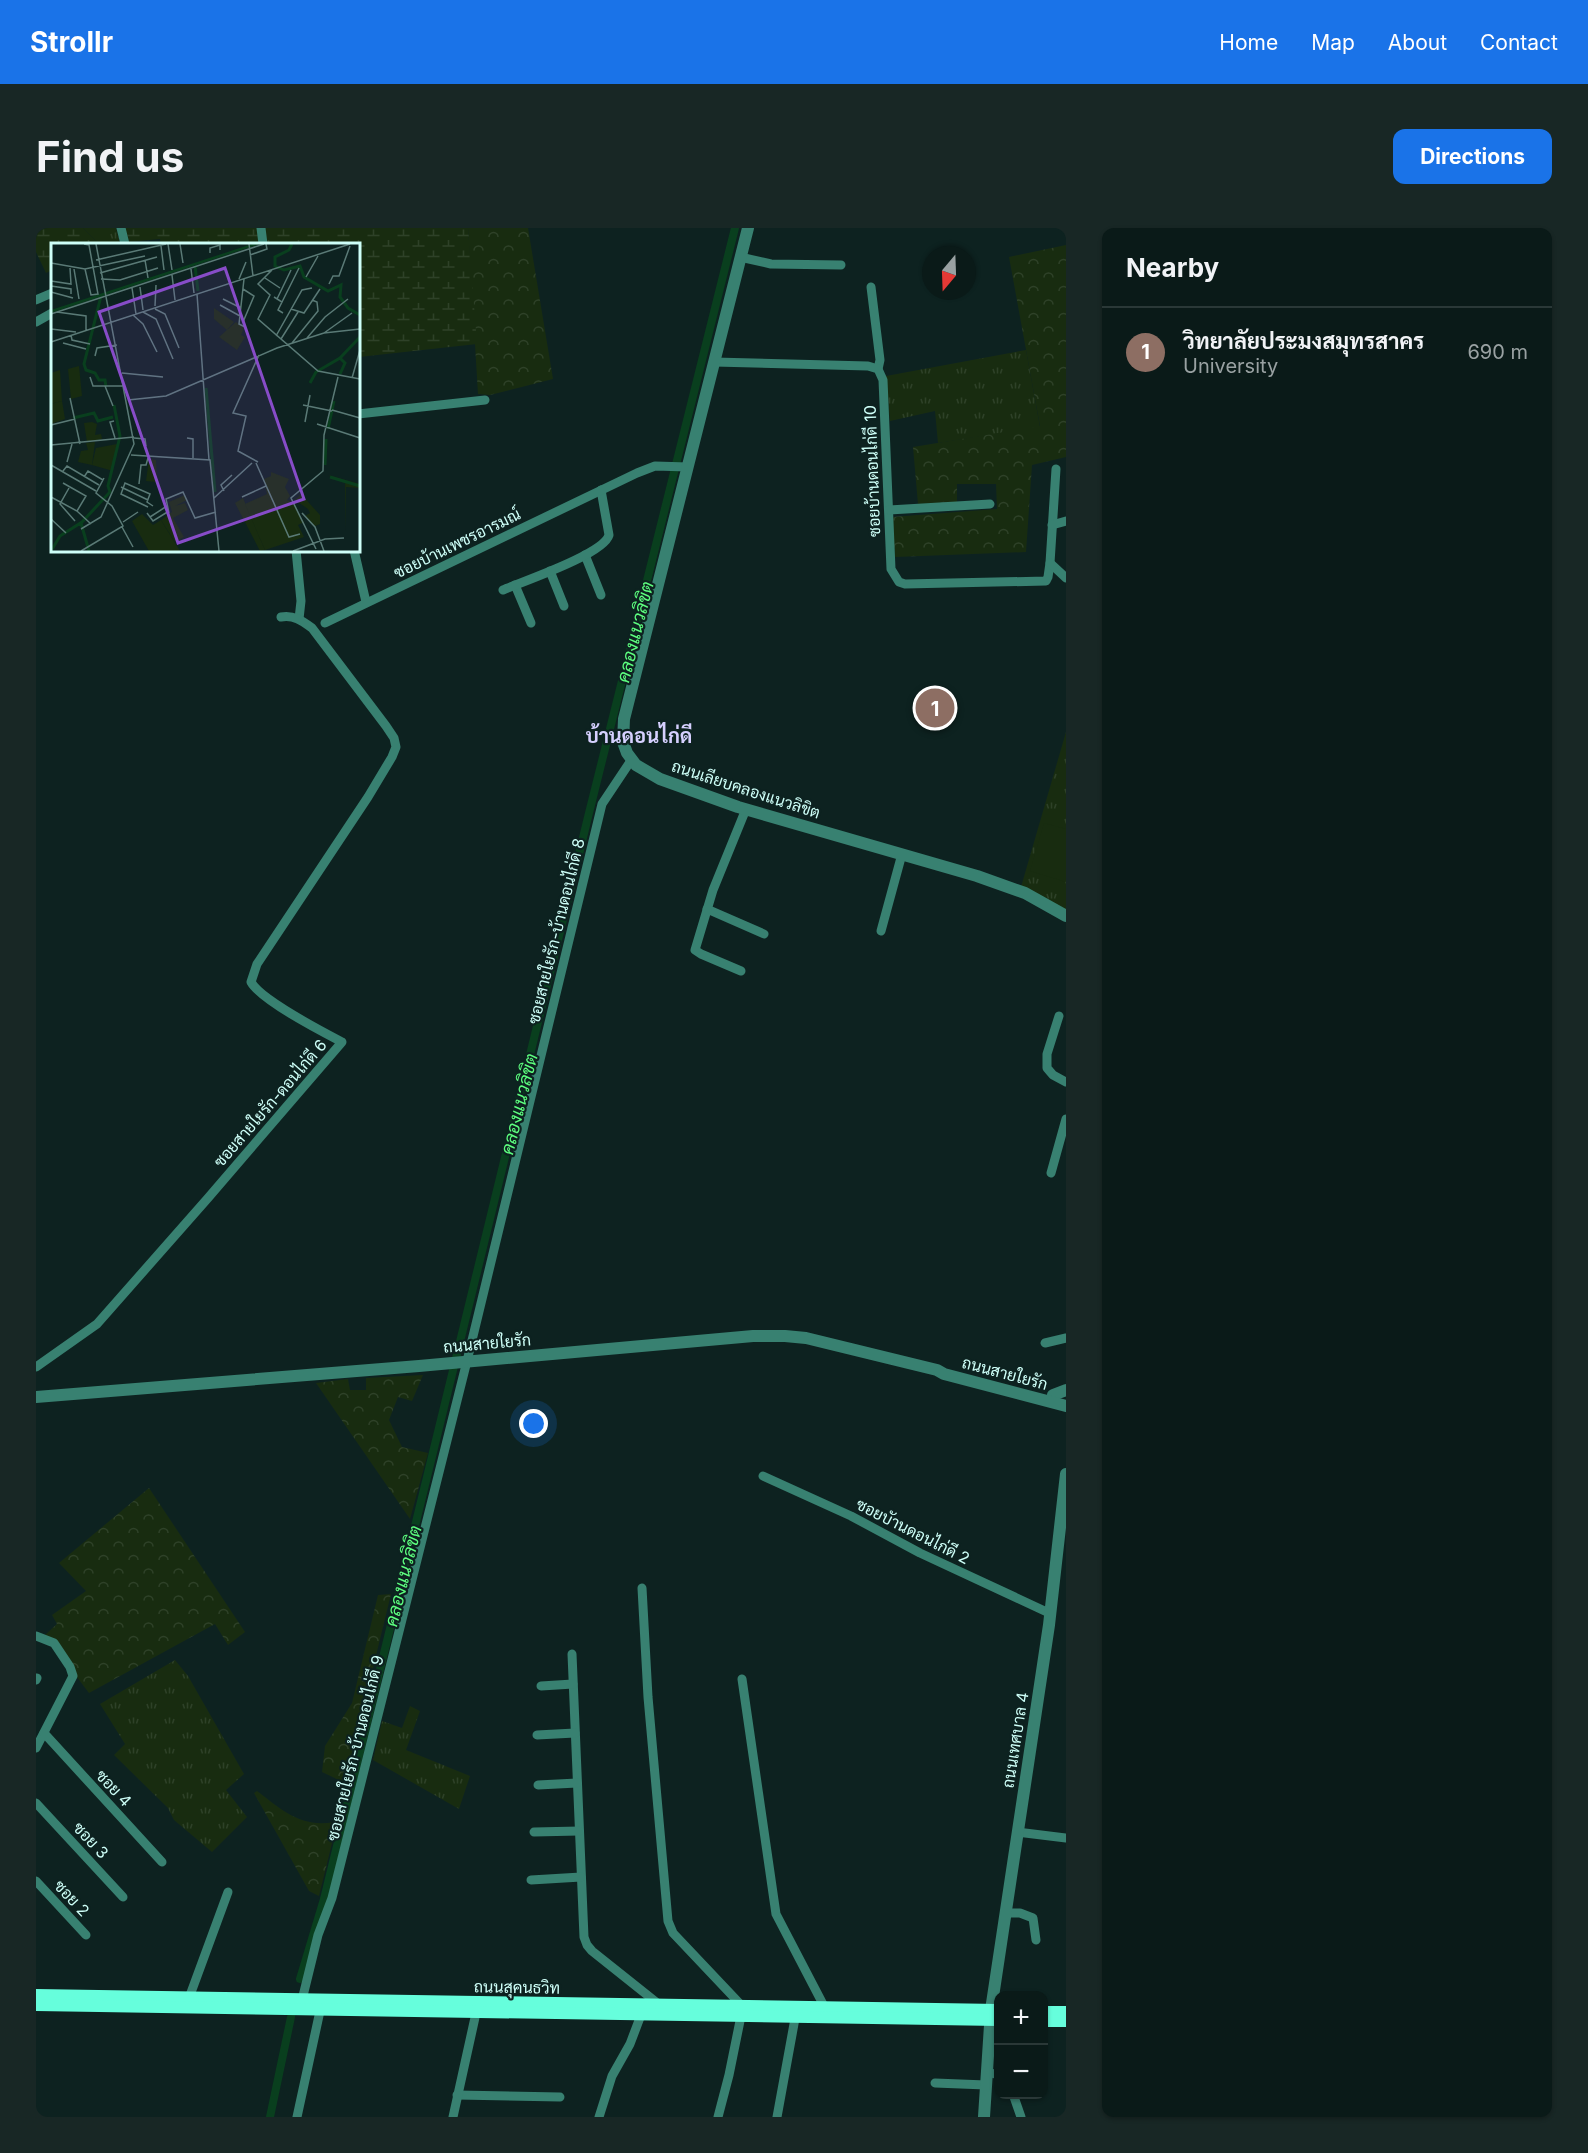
<!DOCTYPE html>
<html lang="en">
<head>
<meta charset="utf-8">
<style>
  body { margin:0; font-family:Inter,Sarabun,sans-serif; background:#182725; color:#f1f3f6 }
  .controls { position:absolute; right:18px; bottom:18px; display:grid; overflow:hidden; border-radius:12px; box-shadow:0 2px 4px #0004 }
  .controls button { width:54px; height:54px; display:grid; place-items:center; padding:0; border:0; border-bottom:2px solid #2a3837; background:#0a1a18; color:#f1f3f6; font:30px sans-serif }
  .compass { position:absolute; left:886px; top:18px; width:54px; height:54px; border-radius:50%; background:#0a1a18; box-shadow:0 2px 4px #0004; rotate:199deg }
  .you { position:absolute; left:498px; top:1196px; width:21px; height:21px; margin:-15px; border:4px solid #fff; border-radius:50%; background:#1a73e8; box-shadow:0 0 0 9px #1a73e833 }
  .badge { display:grid; place-items:center; width:39px; height:39px; border-radius:50%; background:#1a73e8; color:#fff; font-size:20px; font-weight:700 }
  .pin { position:absolute; translate:-50% -50%; border:3px solid #fff; box-shadow:0 2px 6px #0006 }
  .list { margin:0; padding:0; list-style:none }
  h2 { display:flex; justify-content:space-between; align-items:center; height:78px; margin:0; padding:0 24px; font-size:26px }
  h2 small { font-size:20px; font-weight:400; color:#99a1a2 }
  .list li { display:grid; grid-template-columns:39px 1fr auto; gap:18px; align-items:center; box-sizing:border-box; height:90px; padding:0 24px; border-top:2px solid #2a3837 }
  .list b { display:block; font-size:22px; white-space:nowrap }
  .list p { margin:0; font-size:20px; white-space:nowrap; color:#99a1a2 }
  .list em { font-size:20px; font-style:normal; color:#99a1a2 }
  .map { position:relative; flex:none; width:1030px; height:1889px; overflow:hidden; border-radius:12px }
  header { display:flex; align-items:center; gap:36px; box-sizing:border-box; height:84px; padding:0 30px; background:#1a73e8; color:#fff }
  header strong { font-size:28px }
  nav { display:flex; gap:33px; margin-inline-start:auto; font-size:21px }
  .intro { display:flex; align-items:center; justify-content:space-between; box-sizing:border-box; height:144px; padding:0 36px }
  h1 { margin:0; font-size:42px }
  .button { padding:15px 27px; border-radius:12px; background:#1a73e8; color:#fff; font-size:21px; font-weight:700 }
  main { display:flex; gap:36px; padding:0 36px }
  aside { flex:1; background:#0a1a18; border-radius:12px; box-shadow:0 2px 4px #0004 }
  .map>svg:first-child { display:block }
  .grass { fill:url(#grass-tufts) }
  .forest { fill:url(#forest-crowns) }
  .wetland { fill:url(#wetland-marsh) }
  .pitch { fill:#182c10 }
  .lines { fill:none; stroke-linecap:round; stroke-linejoin:round }
  .canal { stroke:#093f1e; stroke-width:8 }
  .minor { stroke:#388171; stroke-width:9 }
  .tertiary { stroke:#388171; stroke-width:12 }
  .secondary { stroke:#66fedc; stroke-width:12 }
  .labels { text-anchor:middle; dominant-baseline:central; stroke-width:4.5; stroke-linejoin:round; paint-order:stroke }
  .street-label { font-size:16px; fill:#cefff8; stroke:#0d2220 }
  .water-label { font-size:18px; font-style:italic; fill:#5dfe7f; stroke:#0d2220 }
  .quarter-label { font-size:20px; font-weight:bold; fill:#d6d0ff; stroke:#0d2220 }
  .inset-river { fill:none; stroke:#093f1e; stroke-width:3 }
  .inset-road { fill:none; stroke:#5a7a76; stroke-width:1.5 }
  .view { fill:#874cc8; fill-opacity:0.15; stroke:#874cc8; stroke-width:3 }
  .inset-edge { fill:none; stroke:#cefff8; stroke-width:3 }
</style>
</head>
<body>
<header>
<strong>Strollr</strong>
<nav><a>Home</a><a>Map</a><a>About</a><a>Contact</a></nav>
</header>
<div class="intro"><h1>Find us</h1><a class="button">Directions</a></div>
<main>
<div class="map">
<svg width="1030" height="1889" viewBox="0 0 1030 1889">
  <defs>
    <pattern id="grass-tufts" width="24" height="20" patternUnits="userSpaceOnUse" patternTransform="scale(1.5)"><rect width="24" height="20" fill="#182c10"/><path d="M3 7l-1-3M5 7V3M7 7l1-3M15 17l-1-3M17 17v-4M19 17l1-3" fill="none" stroke="#2e4128"/></pattern>
    <pattern id="forest-crowns" width="20" height="18" patternUnits="userSpaceOnUse" patternTransform="scale(1.5)"><rect width="20" height="18" fill="#182c10"/><path d="M2 6a3 3 0 1 1 6 0M12 15a3 3 0 1 1 6 0" fill="none" stroke="#2e4128"/></pattern>
    <pattern id="wetland-marsh" width="20" height="14" patternUnits="userSpaceOnUse" patternTransform="scale(1.5)"><rect width="20" height="14" fill="#182c10"/><path d="M1 5h8M5 5V1M11 12h8M15 12V8" fill="none" stroke="#2e4128"/></pattern>
  </defs>
  <rect width="100%" height="100%" fill="#0d2220"/>
  <g class="grass">
    <path d="M47,0H80L84,16H63Z"/>
    <path d="M990,122L1004,199L902,215L899,183L854,193L850,148Z"/>
    <path d="M1030,504V682L985,659Z"/>
    <path d="M139,1432L152,1448L208,1546L190,1562L211,1589L176,1624L138,1592L132,1580L78,1527L89,1516L64,1476Z"/>
    <path d="M374,1478L384,1483L370,1522L434,1548L423,1581L337,1532L346,1493L366,1500Z"/>
  </g>
  <g class="forest">
    <path d="M432,0H492L517,151L454,167L442,166Z"/>
    <path d="M1030,17V229L996,237L990,324L859,329L856,289L961,281L960,256H921V274L882,276L877,219L1004,198L973,29Z"/>
    <path d="M387,1147L376,1173L362,1169L353,1192L366,1219L392,1225L374,1291L280,1155L312,1151L314,1162H330V1150Z"/>
    <path d="M113,1260L209,1404L192,1417L179,1396L53,1465L9,1407L21,1396L16,1387L50,1363L23,1335Z"/>
    <path d="M355,1366L309,1555L286,1544L289,1518L316,1475L342,1367Z"/>
    <path d="M221,1563C246,1582 265,1600 298,1594L299,1603L283,1668L273,1663L218,1565Z"/>
  </g>
  <g class="wetland">
    <path d="M0,0H47L63,16H16V42L10,45L0,24Z"/>
    <path d="M89,0H432L441,116L323,129L322,16H125L124,11L93,14Z"/>
  </g>
  <path class="pitch" d="M1008,595L1030,601V654L994,643Z"/>
  <g class="lines">
    <g class="canal">
      <path d="M264,1751L288,1671L553,585L699,0"/>
      <path d="M234,1889L255,1789"/>
    </g>
    <g class="minor">
      <path d="M85,0L89,16"/>
      <path d="M225,0L227,16"/>
      <path d="M704,29L735,36L805,37"/>
      <path d="M835,59L844,132L842,141"/>
      <path d="M0,72L16,65"/>
      <path d="M0,94L16,85"/>
      <path d="M678,134L832,138L842,141L847,152L855,341L863,354L869,356L1010,353L1012,349L1014,335L1020,241"/>
      <path d="M322,186L449,172"/>
      <path d="M853,282L954,276"/>
      <path d="M1016,297L1030,293"/>
      <path d="M260,322L265,373L263,391"/>
      <path d="M318,322L330,374"/>
      <path d="M549,327L565,367"/>
      <path d="M1014,335L1030,350"/>
      <path d="M514,343L528,378"/>
      <path d="M479,357L495,395"/>
      <path d="M467,362C488,353 568,326 573,307L565,262"/>
      <path d="M289,395L601,245L619,238L652,239"/>
      <path d="M671,681L728,706"/>
      <path d="M845,703L866,626"/>
      <path d="M705,743L665,726L659,722L677,662L710,581"/>
      <path d="M1023,788L1011,826V840L1017,847L1030,854"/>
      <path d="M1015,945L1030,891"/>
      <path d="M1009,1115L1030,1110"/>
      <path d="M0,1139L61,1096L172,970L306,814C285,803 225,772 215,754L221,736L332,569L356,529L360,519L358,510L350,498L276,400C265,392 258,387 245,389"/>
      <path d="M727,1248L815,1288L884,1325L1013,1385"/>
      <path d="M606,1360L612,1469L632,1693L637,1705L707,1779"/>
      <path d="M0,1408L18,1415L34,1439L37,1448L0,1520"/>
      <path d="M536,1426L548,1709L551,1717L556,1723L625,1778"/>
      <path d="M706,1451L740,1686L789,1780"/>
      <path d="M0,1452L1,1450"/>
      <path d="M505,1458L537,1456"/>
      <path d="M8,1505L126,1634"/>
      <path d="M501,1507L539,1505"/>
      <path d="M502,1557L541,1555"/>
      <path d="M0,1575L87,1669"/>
      <path d="M498,1604L543,1603"/>
      <path d="M981,1604L1030,1610"/>
      <path d="M495,1652L545,1649"/>
      <path d="M0,1653L50,1707"/>
      <path d="M969,1685H984L997,1690L1000,1712"/>
      <path d="M153,1770L192,1664"/>
      <path d="M266,1772L282,1707L296,1670L431,1133L566,576L596,531"/>
      <path d="M951,1844L963,1847"/>
      <path d="M899,1855L950,1857"/>
      <path d="M977,1866L985,1889"/>
      <path d="M421,1867L524,1869"/>
      <path d="M261,1889L284,1783"/>
      <path d="M417,1889L440,1785"/>
      <path d="M563,1889L576,1848L594,1816L605,1787"/>
      <path d="M682,1889L693,1847L705,1788"/>
      <path d="M741,1889L760,1785"/>
    </g>
    <g class="tertiary">
      <path d="M712,0L588,491L587,514L591,525L600,537L624,551L702,579L941,648L989,665L1030,688"/>
      <path d="M1017,1167L1030,1162"/>
      <path d="M0,1169L383,1138L717,1108H749L770,1110L901,1142L908,1146L1030,1178"/>
      <path d="M948,1889L955,1782L1013,1397L1030,1246"/>
    </g>
    <g class="secondary">
      <path d="M0,1767L963,1782"/>
      <path d="M0,1777L963,1792"/>
      <path d="M1008,1784H1030"/>
      <path d="M1008,1793H1030"/>
    </g>
  </g>
  <g class="labels">
    <g class="street-label">
      <text transform="translate(836 243) rotate(-92)">ซอยบ้านดอนไก่ดี 10</text>
      <text transform="translate(421 315) rotate(-26)">ซอยบ้านเพชรอารมณ์</text>
      <text transform="translate(710 561) rotate(18)">ถนนเลียบคลองแนวลิขิต</text>
      <text transform="translate(520 703) rotate(-76)">ซอยสายใยรัก-บ้านดอนไก่ดี 8</text>
      <text transform="translate(234 875) rotate(-49)">ซอยสายใยรัก-ดอนไก่ดี 6</text>
      <text transform="translate(451 1115) rotate(-5)">ถนนสายใยรัก</text>
      <text transform="translate(969 1145) rotate(15)">ถนนสายใยรัก</text>
      <text transform="translate(877 1303) rotate(27)">ซอยบัานดอนไก่ดี 2</text>
      <text transform="translate(979 1512) rotate(-81)">ถนนเทศบาล 4</text>
      <text transform="translate(319 1520) rotate(-76)">ซอยสายใยรัก-บ้านดอนไก่ดี 9</text>
      <text transform="translate(78 1560) rotate(47)">ซอย 4</text>
      <text transform="translate(55 1612) rotate(47)">ซอย 3</text>
      <text transform="translate(36 1670) rotate(47)">ซอย 2</text>
      <text transform="translate(481 1759) rotate(1)">ถนนสุคนธวิท</text>
    </g>
    <g class="water-label">
      <text transform="translate(599 404) rotate(-76)">คลองแนวลิขิต</text>
      <text transform="translate(483 876) rotate(-76)">คลองแนวลิขิต</text>
      <text transform="translate(367 1348) rotate(-76)">คลองแนวลิขิต</text>
    </g>
    <g class="quarter-label">
      <text x="603" y="508">บ้านดอนไก่ดี</text>
    </g>
  </g>
  <g transform="translate(15 15)">
    <rect width="309" height="309" fill="#0d2220"/>
    <path d="M163,65L183,79L176,87L163,76ZM9,127L11,158L0,161V130ZM66,201L62,228L41,222L45,205ZM98,216L105,217L106,239L95,238ZM277,232L309,241V245L295,244V288L294,240ZM91,271L102,282L110,277L129,308H98L81,278Z" fill="#182c10"/>
    <path d="M185,79L193,85L190,92L194,94L186,107L168,94ZM28,123L31,153L20,156L17,126ZM41,179L46,181L44,192L50,191L51,196L36,199L33,180ZM44,199L41,222L27,219L30,208L37,207L35,200ZM134,252L136,257L124,263L134,260L137,267L122,275L133,294L124,299L110,277L121,269L118,259ZM192,255L214,307L209,308L184,260Z" fill="#182c10"/>
    <path d="M11,158L14,176L0,181V161ZM220,229L238,236L234,244L239,253L236,257L241,259L253,279L247,282L253,294L214,307L194,261L216,251L213,236L220,233ZM250,251L269,272V281L264,283L254,273L259,270L257,266L244,257Z" fill="#182c10"/>
    <path d="M201,1H209L0,70V67Z" fill="#093f1e"/>
    <path class="inset-river" d="M241,1L238,7L224,14V23L233,27L249,23L253,34L277,48L290,42L289,54L297,65L309,72M144,23L147,48M50,53L33,121L35,127L44,130L48,137H54L55,144M289,131L294,120L289,115M259,140L265,129L289,115L309,94M155,145L164,249M22,175L43,170L47,178L62,174M277,186L283,158M274,222L275,196M279,234L309,243M30,280L38,308M0,308L9,293L31,279L59,249L57,243L69,193L63,162"/>
    <path class="inset-road" d="M33,1L38,2L47,51L40,52L34,26M117,1L121,27M129,1L132,20M198,1L202,33M110,3L113,27M159,10V5L169,2V7M199,12L216,6L215,1M45,17L115,1M94,17L97,35M0,20L34,26L94,13M23,26L28,56M140,26L143,50M221,27L207,41L219,52L207,76L267,128L309,136M49,30L106,14M121,32L124,57M255,34L267,13M214,35L229,45M50,36L69,37L107,25M188,36L195,19M193,36L188,81L194,84M0,38L20,41L19,25M278,41L282,33H288L299,3M0,43L20,46V51M89,44L92,67M81,45L85,71M0,49L22,55M146,51L158,217M223,54L231,59L227,67L232,70M172,56L190,65M226,56L240,27M231,59L248,25M169,62L189,73M104,63L105,42M104,66L114,71L128,105M240,66L253,70L269,46M6,69L35,73V87M92,69L105,76L122,116M0,71L213,1M82,72L92,81L106,109M192,79L203,53L192,46M0,86L25,89M273,90L301,70M20,92L21,97L39,101M225,93L251,47L261,45M256,95L274,74L297,56M230,96L247,69M0,99L299,1M12,100L35,106M241,100L267,68L266,59L261,57M44,113L46,105L66,102M71,130L112,134M39,134L42,143H74M301,135L309,107M54,143L62,163M19,155L29,201M77,157L115,153L226,105L273,90L309,86M252,162L281,168M281,167L309,175M63,178L59,179L64,195M254,179L259,152M266,181L309,195M0,182L24,176M83,195L94,196L95,203M136,195L142,196V215M0,202L83,194M80,212L159,217L168,308M16,219L21,201M207,219L187,208L195,173L182,170L208,112M205,220L238,294L249,291M0,222L45,248M12,228L16,223L48,242M33,234L37,228L52,237M12,240L35,253L26,268M88,241L90,222H95L97,215M70,244L97,257M18,245L9,261L24,278M173,248L170,242L181,232M0,254L26,268L40,281M191,254L215,243M163,255L201,220M97,264L70,251L74,240L99,251L96,259L102,263M96,270L102,278L118,268M118,270L115,256L132,249L144,275L165,269M251,270L264,284L273,308M99,274L116,263M0,276L15,290M72,279L87,269M71,284L82,304M30,286L50,274L83,201L45,1M265,306L240,255L272,228L273,192L287,134M30,308L72,283L61,263L45,250L53,235M242,308L274,296L293,295"/>
    <path class="view" d="M174,25L253,256L127,300L48,69Z"/>
    <rect width="309" height="309" class="inset-edge"/>
  </g>
</svg>
<div class="controls">
<button>+</button>
<button>−</button>
</div>
<svg class="compass" viewBox="-18 -18 36 36"><path d="M0-13l5 13h-10z" fill="#e53935"/><path d="M0 13l5-13h-10z" fill="#99a1a2"/></svg>
<div class="you"></div>
<div class="pin badge" style="left:899px;top:480px;background:#8d6e63">1</div>
</div>
<aside>
<h2>Nearby<small></small></h2>
<ul class="list">
<li><span class="badge" style="background:#8d6e63">1</span><div><b>วิทยาลัยประมงสมุทรสาคร</b><p>University</p></div><em>690 m</em></li>
</ul>
</aside>
</main>
</body>
</html>
